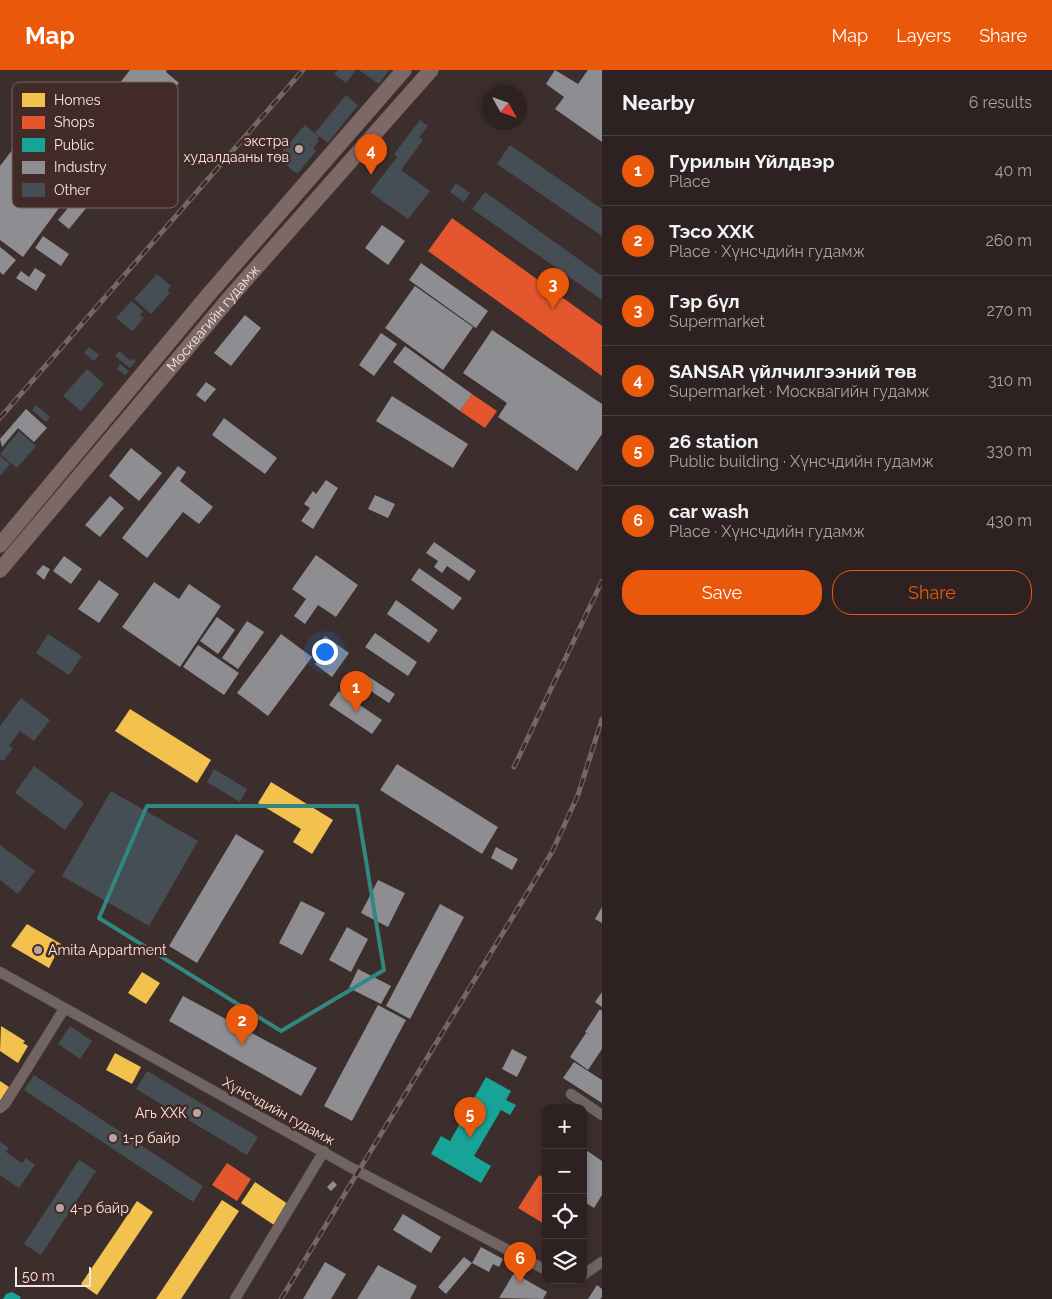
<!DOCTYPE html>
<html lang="en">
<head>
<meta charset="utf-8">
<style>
  body { margin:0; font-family:Raleway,sans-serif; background:#392f2e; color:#f1f3f6 }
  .controls { position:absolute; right:15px; bottom:15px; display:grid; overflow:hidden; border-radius:10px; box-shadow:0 2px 8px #0003 }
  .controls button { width:45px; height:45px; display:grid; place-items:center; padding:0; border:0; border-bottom:1px solid #483f3f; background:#2d2221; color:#f1f3f6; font:25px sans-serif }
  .compass { position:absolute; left:482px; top:15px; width:45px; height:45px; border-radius:50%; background:#2d2221; box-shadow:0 2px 8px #0003; rotate:130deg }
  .scale { position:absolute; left:15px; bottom:12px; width:76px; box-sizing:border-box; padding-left:5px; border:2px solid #f7e7e3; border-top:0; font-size:14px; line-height:18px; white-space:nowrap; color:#f7e7e3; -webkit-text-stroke:4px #422a26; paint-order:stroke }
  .you { position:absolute; left:324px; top:581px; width:18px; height:18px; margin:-12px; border:4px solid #fff; border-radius:50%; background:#1a73e8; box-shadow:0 0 0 8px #1a73e833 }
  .badge { display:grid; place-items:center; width:32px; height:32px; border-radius:50%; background:#ea580c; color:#fff; font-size:16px; font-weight:700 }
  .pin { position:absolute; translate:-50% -41px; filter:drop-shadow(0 1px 2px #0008) }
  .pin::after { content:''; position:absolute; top:26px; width:18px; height:15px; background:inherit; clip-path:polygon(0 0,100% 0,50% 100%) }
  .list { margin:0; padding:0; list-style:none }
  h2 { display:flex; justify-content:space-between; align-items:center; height:65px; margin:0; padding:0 20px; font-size:21px }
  h2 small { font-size:16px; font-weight:400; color:#a7a4a5 }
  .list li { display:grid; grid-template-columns:32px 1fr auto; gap:15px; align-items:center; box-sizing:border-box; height:70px; padding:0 20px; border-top:1px solid #483f3f }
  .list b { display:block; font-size:19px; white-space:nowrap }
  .list p { margin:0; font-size:16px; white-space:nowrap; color:#a7a4a5 }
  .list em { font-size:16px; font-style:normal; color:#a7a4a5 }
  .actions { display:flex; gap:10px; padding:15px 20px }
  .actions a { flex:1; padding:11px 0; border:1px solid #ea580c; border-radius:20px; text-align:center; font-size:18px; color:#ea580c }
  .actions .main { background:#ea580c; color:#fff }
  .icon { flex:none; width:28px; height:28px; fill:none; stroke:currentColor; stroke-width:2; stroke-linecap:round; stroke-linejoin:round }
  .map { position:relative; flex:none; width:602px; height:1229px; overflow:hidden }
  header { display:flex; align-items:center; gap:30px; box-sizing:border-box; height:70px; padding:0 25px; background:#ea580c; color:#fff }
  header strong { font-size:24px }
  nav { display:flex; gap:28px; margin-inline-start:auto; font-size:18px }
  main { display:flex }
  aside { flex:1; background:#2d2221 }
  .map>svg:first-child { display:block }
  .homes { fill:#f2c14e }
  .shops { fill:#e4572e }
  .public { fill:#17a398 }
  .industry { fill:#8d8d92 }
  .building { fill:#454e54 }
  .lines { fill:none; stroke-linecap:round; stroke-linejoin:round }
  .minor-casing { stroke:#594d4b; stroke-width:11 }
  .highway-casing { stroke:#594d4b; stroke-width:16 }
  .minor { stroke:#706564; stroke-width:10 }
  .highway { stroke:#7d6865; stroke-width:15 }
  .rail-casing { stroke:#726866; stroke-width:5 }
  .rail { stroke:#422a26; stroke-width:3; stroke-dasharray:9; stroke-linecap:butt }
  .marked { fill:none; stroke:#328780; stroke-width:4; stroke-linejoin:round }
  .poi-dot { fill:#b6a6a3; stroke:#422a26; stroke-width:2 }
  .labels { text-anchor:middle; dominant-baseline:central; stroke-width:5; stroke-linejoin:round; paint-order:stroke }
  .poi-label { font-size:14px; fill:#f7e7e3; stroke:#422a26; text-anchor:start }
  .street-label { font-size:14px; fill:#f7e7e3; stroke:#422a26 }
  .key { fill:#422a26; stroke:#78635f; stroke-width:1 }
  .key-label { font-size:14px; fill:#f7e7e3 }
</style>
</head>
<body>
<header>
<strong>Map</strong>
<nav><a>Map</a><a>Layers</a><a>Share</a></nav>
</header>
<main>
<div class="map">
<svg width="602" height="1229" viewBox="0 0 602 1229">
  <rect width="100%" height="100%" fill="#3c2e2c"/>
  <g class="homes">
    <path d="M130,639L211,690L197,713L115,661Z"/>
    <path d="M271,712L333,750L312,784L293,772L301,759L258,733Z"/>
    <path d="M27,854L61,874L49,898L11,876Z"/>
    <path d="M142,902L160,913L146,934L128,923Z"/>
    <path d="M1,956L25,971L23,973L28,976L18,993L0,981Z"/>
    <path d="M115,983L141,997L132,1014L106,1000Z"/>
    <path d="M0,1011L9,1017L0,1031Z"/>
    <path d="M255,1112L288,1134L274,1155L241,1133Z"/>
    <path d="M222,1130L239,1141L181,1229H156Z"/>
    <path d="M137,1131L153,1142L97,1225L81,1214Z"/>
  </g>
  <g class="shops">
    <path d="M452,148L602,256V306L428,181Z"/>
    <path d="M472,324L497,341L485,358L460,341Z"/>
    <path d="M227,1093L251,1109L237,1131L212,1115Z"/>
    <path d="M539,1105L546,1109V1155L518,1138Z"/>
  </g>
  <g class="public">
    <path d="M486,1007L511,1021L506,1030L516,1035L510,1045L501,1040L474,1086L491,1096L481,1113L431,1084L441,1066L450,1071Z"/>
    <path d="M12,1222L21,1227L20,1229H3L6,1224Z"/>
  </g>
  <g class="industry">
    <path d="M130,0H167L166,2L179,13L155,43L119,14Z"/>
    <path d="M555,0L578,14L588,0H602V72L555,39L564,27L546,14Z"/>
    <path d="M26,62L84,104L23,187L0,170V96Z"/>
    <path d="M110,123L116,126L106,138L100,134Z"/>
    <path d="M76,128L87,137L69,159L58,150Z"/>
    <path d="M382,155L405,171L388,195L365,178Z"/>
    <path d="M43,166L69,184L61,196L35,178Z"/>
    <path d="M0,177L16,190L3,205L0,202Z"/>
    <path d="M421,193L488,241L476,258L409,210Z"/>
    <path d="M35,198L46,205L36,221L16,208L21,201L29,207Z"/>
    <path d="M415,216L473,257L443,300L385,258Z"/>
    <path d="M245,245L261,258L231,296L214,283Z"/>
    <path d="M492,260L602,334V364L577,401L498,347L507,333L463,303Z"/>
    <path d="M381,263L397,274L374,306L359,295Z"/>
    <path d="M405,276L472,324L460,341L393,292Z"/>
    <path d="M206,312L216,319L205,332L196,325Z"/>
    <path d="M392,326L468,374L453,398L376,351Z"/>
    <path d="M26,339L47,358L34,372L18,358L2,377L0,369Z"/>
    <path d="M224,348L277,388L265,404L212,365Z"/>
    <path d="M131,378L162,403L139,431L109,406Z"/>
    <path d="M178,396L186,402L180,411L213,437L199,454L183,442L147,488L122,468Z"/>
    <path d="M326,410L338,418L313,459L301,451L310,438L304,434L313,421L316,424Z"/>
    <path d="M375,425L395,434L388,448L368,439Z"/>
    <path d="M110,426L124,438L100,467L85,455Z"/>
    <path d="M434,472L476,501L469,511L447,496L442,503L434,497L438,491L426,483Z"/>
    <path d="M316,485L358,515L336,547L318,535L305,554L294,546L306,529L292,519Z"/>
    <path d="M64,486L82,499L71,514L53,501Z"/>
    <path d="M43,495L50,499L44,510L36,503Z"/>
    <path d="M419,498L462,528L453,540L411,510Z"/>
    <path d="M99,510L119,524L99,553L78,539Z"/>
    <path d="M154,512L179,529L189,514L221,536L180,597L122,557Z"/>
    <path d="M396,530L438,560L429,573L387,544Z"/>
    <path d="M217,547L235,560L218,584L200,571Z"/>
    <path d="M247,551L264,562L238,599L222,588Z"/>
    <path d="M375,563L417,592L408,606L365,577Z"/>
    <path d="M281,564L312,587L268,646L237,623Z"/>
    <path d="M325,566L349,583L332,607L315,594L321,586L314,581Z"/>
    <path d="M198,575L239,603L224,625L183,597Z"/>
    <path d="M363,603L395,624L389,633L357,612Z"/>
    <path d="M339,621L382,650L372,664L329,635Z"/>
    <path d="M397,694L498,757L482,784L380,720Z"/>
    <path d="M236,764L264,781L197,893L169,876Z"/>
    <path d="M496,777L518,789L512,800L491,788Z"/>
    <path d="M378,810L405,823L388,857L361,843Z"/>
    <path d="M301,831L325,843L302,885L279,873Z"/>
    <path d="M440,834L464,847L410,949L386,936Z"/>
    <path d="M602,837V853L595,849Z"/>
    <path d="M347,857L368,869L351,902L329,890Z"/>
    <path d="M358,899L391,916L381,934L349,918Z"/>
    <path d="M602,922V937L595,932Z"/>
    <path d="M183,926L317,998L301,1026L169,951Z"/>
    <path d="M378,935L406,950L352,1051L324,1036Z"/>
    <path d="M600,939L602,941V979L588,1000L570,987L586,963L591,965L585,962Z"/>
    <path d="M512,979L527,987L517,1007L502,999Z"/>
    <path d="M574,992L602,1010V1033L563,1008Z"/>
    <path d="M583,1078L602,1091V1125L594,1138L583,1131Z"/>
    <path d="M333,1111L337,1115L331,1121L327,1117Z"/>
    <path d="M403,1144L441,1167L431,1183L393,1160Z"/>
    <path d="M481,1177L503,1189L499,1197L493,1194L489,1202L472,1193Z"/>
    <path d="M464,1187L472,1193L446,1224L438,1217Z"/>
    <path d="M325,1192L346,1204L331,1229H303Z"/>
    <path d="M378,1195L417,1216L410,1229H357Z"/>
    <path d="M514,1203L547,1222L543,1229L499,1228Z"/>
    <path d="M597,1215L602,1219V1227L600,1229H588Z"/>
  </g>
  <g class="building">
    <path d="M338,0H356L346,13L334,4Z"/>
    <path d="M359,0H389L379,14Z"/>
    <path d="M346,25L358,35L328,73L315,63Z"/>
    <path d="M420,50L428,56L419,67L423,70L401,100L430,121L408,149L370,122L397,87L394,84Z"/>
    <path d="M305,55L319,67L317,69L319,71L313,78L316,81L298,103L294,102L278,86Z"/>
    <path d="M510,75L602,139V166L497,94Z"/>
    <path d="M456,113L470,123L464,132L450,122Z"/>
    <path d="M485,122L602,206V230L472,139Z"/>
    <path d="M157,204L171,216L167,220L170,223L151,244L134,229Z"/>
    <path d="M131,231L143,241L140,245L144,248L132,261L116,248Z"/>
    <path d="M89,277L99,285L94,291L84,283Z"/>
    <path d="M119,281L131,291L133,289L136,291L130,298L115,286Z"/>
    <path d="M120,294L129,301L125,305L117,299Z"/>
    <path d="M87,299L104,314L81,341L63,326Z"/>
    <path d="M36,335L50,347L46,352L32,340Z"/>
    <path d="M19,361L36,376L17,398L0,384Z"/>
    <path d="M0,386L10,394L0,406Z"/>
    <path d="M48,564L82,586L69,605L36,583Z"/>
    <path d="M21,628L50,650L34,671L20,661L9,676L13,678L4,690H0V656Z"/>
    <path d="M34,696L84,733L65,760L15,723Z"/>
    <path d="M214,699L247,719L240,732L207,712Z"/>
    <path d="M111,721L198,771L149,856L62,806Z"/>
    <path d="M0,775L35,801L18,824L0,810Z"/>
    <path d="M70,956L92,971L80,989L58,974Z"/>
    <path d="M147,1001L258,1067L247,1085L136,1019Z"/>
    <path d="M34,1005L203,1116L193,1132L24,1020Z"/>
    <path d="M0,1072L9,1078L6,1082L22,1093L26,1088L35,1095L19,1118L0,1105Z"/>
    <path d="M79,1090L96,1101L41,1185L24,1174Z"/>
  </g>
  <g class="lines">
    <g class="minor-casing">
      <g id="minor">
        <path d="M0,902L350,1097L546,1200"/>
        <path d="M571,1024L602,1045"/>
        <path d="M0,1038L5,1034L64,939"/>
        <path d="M583,1205L602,1192"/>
        <path d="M235,1229L324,1081"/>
      </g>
    </g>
    <g class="highway-casing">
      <g id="highway">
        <path d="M0,475L209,224L404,0"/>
        <path id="s1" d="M0,500L232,225L431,0"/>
      </g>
    </g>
    <use href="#minor" class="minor"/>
    <use href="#highway" class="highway"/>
    <g class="rail-casing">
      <g id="rail">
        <path d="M0,348L303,0"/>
        <path d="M514,697L602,511"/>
        <path d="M281,1229L552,782L578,725L602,649"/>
      </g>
    </g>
    <use href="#rail" class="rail"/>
  </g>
  <path class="marked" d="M147,736H357L384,900L281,961L99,848Z"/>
  <g class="poi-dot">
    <circle cx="299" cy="79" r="5"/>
    <circle cx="38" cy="880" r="5"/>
    <circle cx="197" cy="1043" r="5"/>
    <circle cx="113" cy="1068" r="5"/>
    <circle cx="60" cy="1138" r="5"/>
  </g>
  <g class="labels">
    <g class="poi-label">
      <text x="289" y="71" text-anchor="end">экстра<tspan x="289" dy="16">худалдааны төв</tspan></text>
      <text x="48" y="880">Amita Appartment</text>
      <text x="187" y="1043" text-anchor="end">Агь ХХК</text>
      <text x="123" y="1068">1-р байр</text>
      <text x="70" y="1138">4-р байр</text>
    </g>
    <g class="street-label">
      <text stroke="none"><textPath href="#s1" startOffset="330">Москвагийн гудамж</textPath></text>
      <text transform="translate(279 1041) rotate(29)">Хүнсчдийн гудамж</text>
    </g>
  </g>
  <rect x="12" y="12" width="166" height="126" rx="8" class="key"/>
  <rect x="22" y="23" width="23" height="14" fill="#f2c14e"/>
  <rect x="22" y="46" width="23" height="13" fill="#e4572e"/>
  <rect x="22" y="68" width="23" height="14" fill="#17a398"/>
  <rect x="22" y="91" width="23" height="13" fill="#8d8d92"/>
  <rect x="22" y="113" width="23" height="14" fill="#454e54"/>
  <g class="key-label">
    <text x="54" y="35">Homes</text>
    <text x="54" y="57">Shops</text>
    <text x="54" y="80">Public</text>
    <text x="54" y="102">Industry</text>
    <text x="54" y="125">Other</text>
  </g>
</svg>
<div class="controls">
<button>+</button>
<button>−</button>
<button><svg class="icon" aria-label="locate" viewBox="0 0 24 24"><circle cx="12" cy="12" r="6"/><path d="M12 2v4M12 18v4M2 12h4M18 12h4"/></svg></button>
<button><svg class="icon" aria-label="layers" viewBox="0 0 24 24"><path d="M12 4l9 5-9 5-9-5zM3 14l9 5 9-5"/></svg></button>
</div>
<svg class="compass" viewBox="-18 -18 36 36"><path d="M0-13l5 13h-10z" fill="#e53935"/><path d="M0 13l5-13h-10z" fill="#a7a4a5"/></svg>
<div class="scale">50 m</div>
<div class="you"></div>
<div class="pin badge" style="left:356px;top:642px">1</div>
<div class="pin badge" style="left:242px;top:975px">2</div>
<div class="pin badge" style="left:553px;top:239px">3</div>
<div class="pin badge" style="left:371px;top:105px">4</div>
<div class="pin badge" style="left:470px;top:1068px">5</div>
<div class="pin badge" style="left:520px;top:1213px">6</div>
</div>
<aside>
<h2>Nearby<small>6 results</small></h2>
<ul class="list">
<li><span class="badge">1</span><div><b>Гурилын Үйлдвэр</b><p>Place</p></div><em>40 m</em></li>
<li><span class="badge">2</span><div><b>Тэсо ХХК</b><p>Place · Хүнсчдийн гудамж</p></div><em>260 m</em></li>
<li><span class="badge">3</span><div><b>Гэр бүл</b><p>Supermarket</p></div><em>270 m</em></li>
<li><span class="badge">4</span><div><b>SANSAR үйлчилгээний төв</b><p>Supermarket · Москвагийн гудамж</p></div><em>310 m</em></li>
<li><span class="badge">5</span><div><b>26 station</b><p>Public building · Хүнсчдийн гудамж</p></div><em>330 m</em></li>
<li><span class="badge">6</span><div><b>car wash</b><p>Place · Хүнсчдийн гудамж</p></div><em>430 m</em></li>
</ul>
<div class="actions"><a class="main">Save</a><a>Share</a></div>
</aside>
</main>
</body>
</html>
